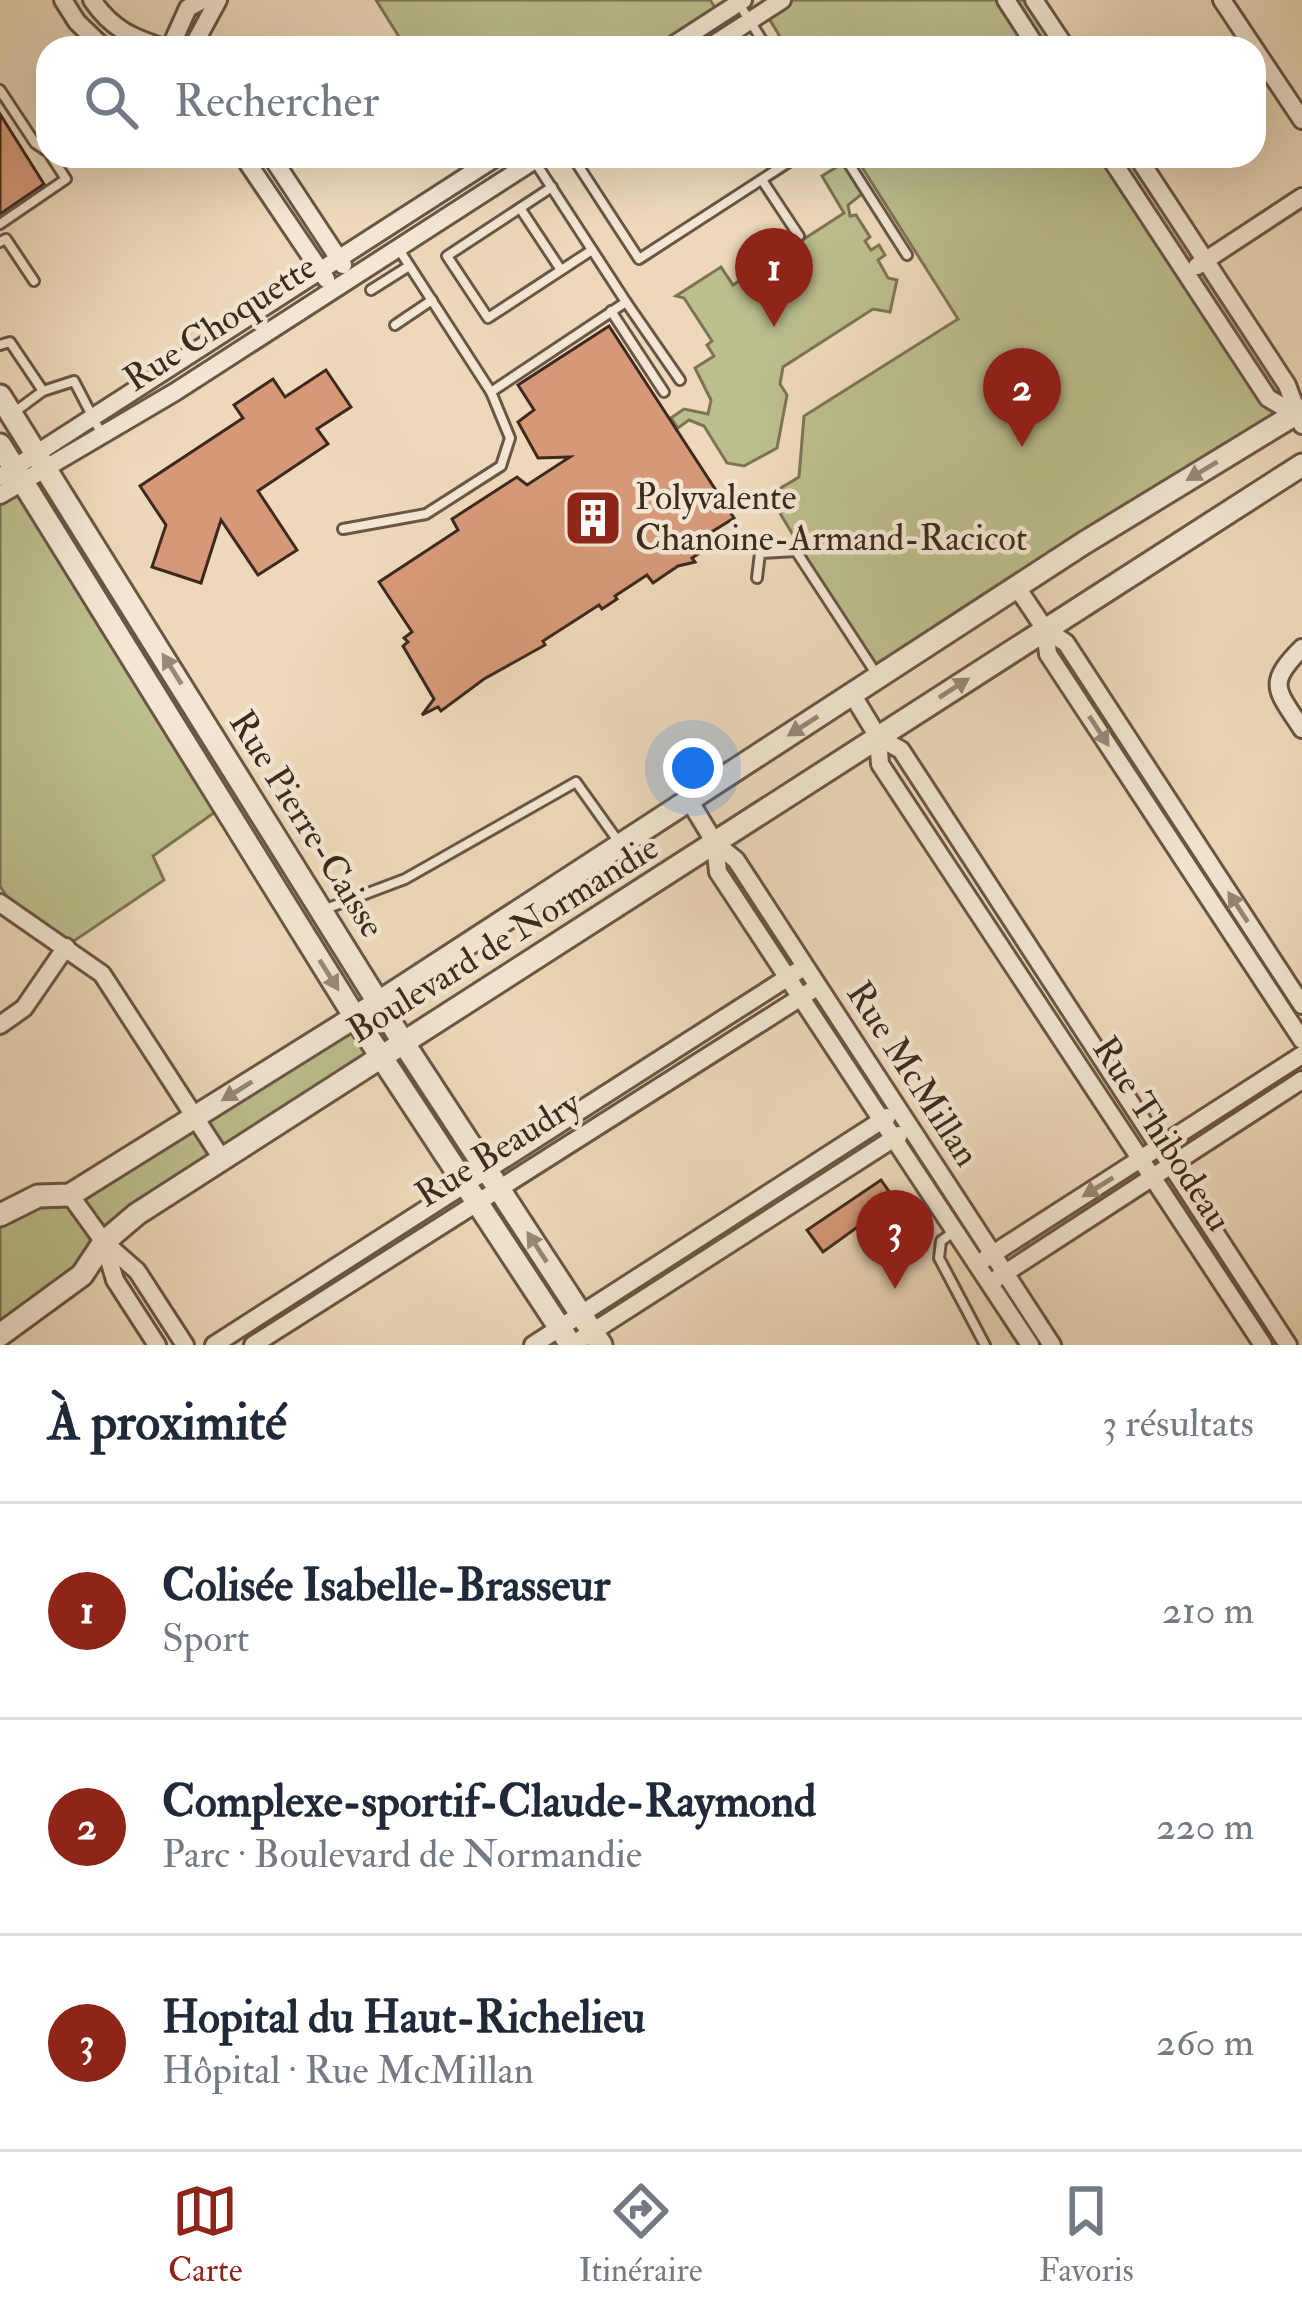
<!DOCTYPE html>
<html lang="fr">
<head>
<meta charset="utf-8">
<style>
  body { margin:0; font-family:"IM FELL Double Pica",serif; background:#f2f2f3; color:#1f2937 }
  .you { position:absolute; left:693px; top:768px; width:42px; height:42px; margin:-30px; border:9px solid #fff; border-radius:50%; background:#1a73e8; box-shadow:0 0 0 18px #1a73e833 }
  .badge { display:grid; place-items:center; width:78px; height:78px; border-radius:50%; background:#8f2418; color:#fff; font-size:39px; font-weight:700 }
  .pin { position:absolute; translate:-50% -99px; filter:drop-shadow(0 3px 6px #0008) }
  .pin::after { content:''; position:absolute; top:63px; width:42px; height:36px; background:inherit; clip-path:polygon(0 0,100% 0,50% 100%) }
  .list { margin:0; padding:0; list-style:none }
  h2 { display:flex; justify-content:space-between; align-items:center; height:156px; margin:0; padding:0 48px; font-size:51px }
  h2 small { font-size:39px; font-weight:400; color:#747a83 }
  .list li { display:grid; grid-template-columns:78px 1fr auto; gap:36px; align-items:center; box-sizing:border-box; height:216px; padding:0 48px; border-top:3px solid #e0e1e3 }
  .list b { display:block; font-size:45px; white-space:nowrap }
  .list p { margin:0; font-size:39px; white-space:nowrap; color:#747a83 }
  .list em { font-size:39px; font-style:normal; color:#747a83 }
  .icon { flex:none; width:66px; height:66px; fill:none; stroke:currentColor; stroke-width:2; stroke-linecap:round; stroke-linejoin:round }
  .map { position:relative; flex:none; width:1302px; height:1345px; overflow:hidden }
  .search { position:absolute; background:#fff; box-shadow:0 12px 48px #0002; left:36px; right:36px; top:36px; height:132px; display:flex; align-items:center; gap:30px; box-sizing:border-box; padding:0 42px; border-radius:36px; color:#747a83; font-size:45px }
  .sheet { height:804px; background:#fff }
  nav { display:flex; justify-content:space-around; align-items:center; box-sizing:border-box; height:168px; border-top:3px solid #e0e1e3; background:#fff; font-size:33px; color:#747a83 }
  nav a { display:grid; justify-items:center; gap:6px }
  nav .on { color:#8f2418 }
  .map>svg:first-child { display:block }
  .green { fill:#bcbe8d; stroke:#7c7454; stroke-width:3 }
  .building { fill:#d59979; stroke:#3d2a1c; stroke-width:3 }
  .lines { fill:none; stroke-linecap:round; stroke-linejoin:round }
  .service-casing { stroke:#695644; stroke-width:14 }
  .minor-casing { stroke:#695644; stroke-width:22 }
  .tertiary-casing { stroke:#695644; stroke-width:27 }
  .service { stroke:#f3e6d2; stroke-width:8 }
  .minor { stroke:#f3e6d2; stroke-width:16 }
  .tertiary { stroke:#f3e6d2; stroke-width:21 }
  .oneway { fill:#988877 }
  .labels { text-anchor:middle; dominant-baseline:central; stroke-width:9; stroke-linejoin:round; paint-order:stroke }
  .street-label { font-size:36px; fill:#3d2a1c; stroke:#f3e6d2 }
  .poi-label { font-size:36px; fill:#3d2a1c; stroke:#f3e6d2; text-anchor:start }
</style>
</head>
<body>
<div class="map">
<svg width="1302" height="1345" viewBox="0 0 1302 1345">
  <rect width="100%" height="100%" fill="#edd9ba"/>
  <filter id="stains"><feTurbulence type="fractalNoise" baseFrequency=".00167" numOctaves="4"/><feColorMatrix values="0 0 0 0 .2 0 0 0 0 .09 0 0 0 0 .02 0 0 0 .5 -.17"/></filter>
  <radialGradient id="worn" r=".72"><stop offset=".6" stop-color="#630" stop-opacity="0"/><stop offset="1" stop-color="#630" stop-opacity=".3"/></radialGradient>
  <g class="green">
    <path d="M376,0H710L718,12L661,48H406Z"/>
    <path d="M773,0H1025L1058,48H787L762,7Z"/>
    <path d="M855,156H1133L1299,410L878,676L769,495L799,477L804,416L958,319Z"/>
    <path d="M843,163L862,194L848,205L850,216L856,215L870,237L865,241L871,250L879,245L885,255L878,260L888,278L897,280L890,312L873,309L783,367L780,384L787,395L777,448L744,466L727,463L704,426L689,420L678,428L671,418L684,409L708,414L711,400L695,368L714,356L707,345L712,341L684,298L676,296L721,267L733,285L844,213L822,176Z"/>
    <path d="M22,484L46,540L215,812L153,856L164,880L68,945L13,907L0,886V494Z"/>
    <path d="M355,1017L381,1055L137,1214L0,1335V1215L71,1195Z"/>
  </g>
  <g class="building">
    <path d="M0,114L44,184L0,214Z"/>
    <path d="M609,326L734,518L710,533L716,542L692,558L695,562L678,566L653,583L647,575L615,596L617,599L602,609L599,605L543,641L545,645L484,679L441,711L438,707L422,715L434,699L403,646L408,642L404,638L412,632L379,582L458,530L452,519L517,477L527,485L570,457L538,458L518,422L534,410L518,385Z"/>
    <path d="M326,370L351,407L317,429L328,444L258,491L297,550L258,575L221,520L201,583L152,567L166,525L140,486L243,418L234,405L273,379L285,397Z"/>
    <path d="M881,1180L895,1200L823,1252L807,1230Z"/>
  </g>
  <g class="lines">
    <g class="service-casing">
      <g id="service">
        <path d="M739,4L767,48"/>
        <path d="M0,90L35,143L48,152"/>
        <path d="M572,156L639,259L798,156"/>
        <path d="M844,156L907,255"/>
        <path d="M762,180L799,236"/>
        <path d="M552,187L447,256L488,318L592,250"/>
        <path d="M520,208L561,270"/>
        <path d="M0,224L66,179L51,156"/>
        <path d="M0,242L6,239L34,281"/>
        <path d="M398,248L491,392"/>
        <path d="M371,290L409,266"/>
        <path d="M626,302L680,380"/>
        <path d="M611,311L664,392"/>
        <path d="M395,325L432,300"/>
        <path d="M0,345L10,342L43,391"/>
        <path d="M16,411L43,391L74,381L102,435"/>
        <path d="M343,529L426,514L501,466L510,438L491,392L626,302L535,162"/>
        <path d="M757,578L760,553L796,551L877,675"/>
        <path d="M323,910L405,879L576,782L618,841"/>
        <path d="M955,1231L941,1241L939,1258L985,1345"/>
      </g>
    </g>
    <g class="minor-casing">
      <g id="minor">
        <path d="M63,0L77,22L104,48"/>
        <path d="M92,0C112,29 131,37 164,48"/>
        <path d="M1006,0L1037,48"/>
        <path d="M1034,0L1066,48"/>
        <path d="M1222,0L1302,120"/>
        <path d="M170,48L188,8L203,0"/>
        <path d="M192,48L218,0"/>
        <path d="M669,48L743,0"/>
        <path d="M708,48L782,0"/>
        <path d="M243,156L326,279"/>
        <path d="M271,156L343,265"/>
        <path d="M1109,156L1268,398L1295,414"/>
        <path d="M1137,156L1287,385L1302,425"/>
        <path d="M1197,266L1302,197"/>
        <path d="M0,477L498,156"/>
        <path d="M0,495L175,392L541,156"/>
        <path d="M1018,589L1045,629L1066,643L1302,1005"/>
        <path d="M1045,629L1048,654L1302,1040"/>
        <path d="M1302,648C1266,684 1276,689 1302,729"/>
        <path d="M852,694L878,737L880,764L1263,1345"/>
        <path d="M878,737L901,750L1288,1345"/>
        <path d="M689,800L715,843L736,860L1052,1345"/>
        <path d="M715,843L718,872L1030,1345"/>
        <path d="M0,903L102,974L222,1159"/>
        <path d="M0,1025L24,1008L66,947"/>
        <path d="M70,1195L104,1242L137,1271L185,1345"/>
        <path d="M104,1243L115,1280L157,1345"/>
        <path d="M985,1259L1302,1055"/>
        <path d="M996,1279L1302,1080"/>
        <path d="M214,1345L804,967"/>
        <path d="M253,1345L817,987"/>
        <path d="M533,1345L887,1117"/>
        <path d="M572,1345L899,1135"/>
      </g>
    </g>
    <g class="tertiary-casing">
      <g id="tertiary">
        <path d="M0,396L403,1042L601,1345"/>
        <path d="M0,445L355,1017L571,1345"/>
        <path d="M0,1215L38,1196L70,1195L379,1002L1084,543L1302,410"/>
        <path d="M0,1335L82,1275L104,1242L137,1214L1302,465"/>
      </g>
    </g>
    <use href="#service" class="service"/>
    <use href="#minor" class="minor"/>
    <use href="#tertiary" class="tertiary"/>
  </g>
  <defs><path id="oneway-solid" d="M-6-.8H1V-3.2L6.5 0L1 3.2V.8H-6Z" transform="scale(3)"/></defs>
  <g class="oneway">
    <use href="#oneway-solid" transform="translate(1202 471) rotate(149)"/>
    <use href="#oneway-solid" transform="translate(172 669) rotate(-122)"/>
    <use href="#oneway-solid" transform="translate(954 688) rotate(-33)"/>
    <use href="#oneway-solid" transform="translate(803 726) rotate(147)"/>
    <use href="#oneway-solid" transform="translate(1099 731) rotate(57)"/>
    <use href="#oneway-solid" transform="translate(1238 907) rotate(-123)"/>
    <use href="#oneway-solid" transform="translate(329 975) rotate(58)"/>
    <use href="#oneway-solid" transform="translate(237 1091) rotate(148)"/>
    <use href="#oneway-solid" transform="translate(1098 1187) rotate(148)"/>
    <use href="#oneway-solid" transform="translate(537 1247) rotate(-123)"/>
  </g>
  <defs>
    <g id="building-square" transform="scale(3)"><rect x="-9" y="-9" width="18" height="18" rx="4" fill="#8f2418" stroke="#f3e6d2"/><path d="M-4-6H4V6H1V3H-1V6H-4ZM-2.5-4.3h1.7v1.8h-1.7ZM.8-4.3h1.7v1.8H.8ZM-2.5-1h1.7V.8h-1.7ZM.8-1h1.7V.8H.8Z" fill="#fff"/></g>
  </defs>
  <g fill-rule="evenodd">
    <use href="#building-square" x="593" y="518"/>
  </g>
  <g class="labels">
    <g class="street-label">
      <text transform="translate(220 323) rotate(-33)">Rue Choquette</text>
      <text transform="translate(307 824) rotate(58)">Rue Pierre-Caisse</text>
      <text transform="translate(503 939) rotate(-32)">Boulevard de Normandie</text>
      <text transform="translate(913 1074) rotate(57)">Rue McMillan</text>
      <text transform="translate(1162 1134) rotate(57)">Rue Thibodeau</text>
      <text transform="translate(498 1149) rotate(-32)">Rue Beaudry</text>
    </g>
    <g class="poi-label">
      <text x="635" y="497">Polyvalente<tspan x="635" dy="41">Chanoine-Armand-Racicot</tspan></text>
    </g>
  </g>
  <rect width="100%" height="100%" filter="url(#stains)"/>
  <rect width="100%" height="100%" fill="url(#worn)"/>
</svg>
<div class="you"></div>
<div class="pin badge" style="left:774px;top:327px">1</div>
<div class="pin badge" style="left:1022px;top:447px">2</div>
<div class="pin badge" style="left:895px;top:1289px">3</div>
<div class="search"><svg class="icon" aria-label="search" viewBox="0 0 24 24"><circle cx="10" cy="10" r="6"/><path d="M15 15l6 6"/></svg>Rechercher</div>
</div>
<section class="sheet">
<h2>À proximité<small>3 résultats</small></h2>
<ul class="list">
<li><span class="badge">1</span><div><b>Colisée Isabelle-Brasseur</b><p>Sport</p></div><em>210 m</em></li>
<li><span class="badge">2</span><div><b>Complexe-sportif-Claude-Raymond</b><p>Parc · Boulevard de Normandie</p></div><em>220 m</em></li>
<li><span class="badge">3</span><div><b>Hopital du Haut-Richelieu</b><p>Hôpital · Rue McMillan</p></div><em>260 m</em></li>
</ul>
</section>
<nav>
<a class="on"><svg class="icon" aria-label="map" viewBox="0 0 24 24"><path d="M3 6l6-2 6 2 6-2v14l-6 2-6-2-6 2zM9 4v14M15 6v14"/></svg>Carte</a>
<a><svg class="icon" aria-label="directions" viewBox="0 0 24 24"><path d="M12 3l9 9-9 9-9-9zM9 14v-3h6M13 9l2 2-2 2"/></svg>Itinéraire</a>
<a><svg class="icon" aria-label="saved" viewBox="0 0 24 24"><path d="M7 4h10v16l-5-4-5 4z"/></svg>Favoris</a>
</nav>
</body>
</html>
